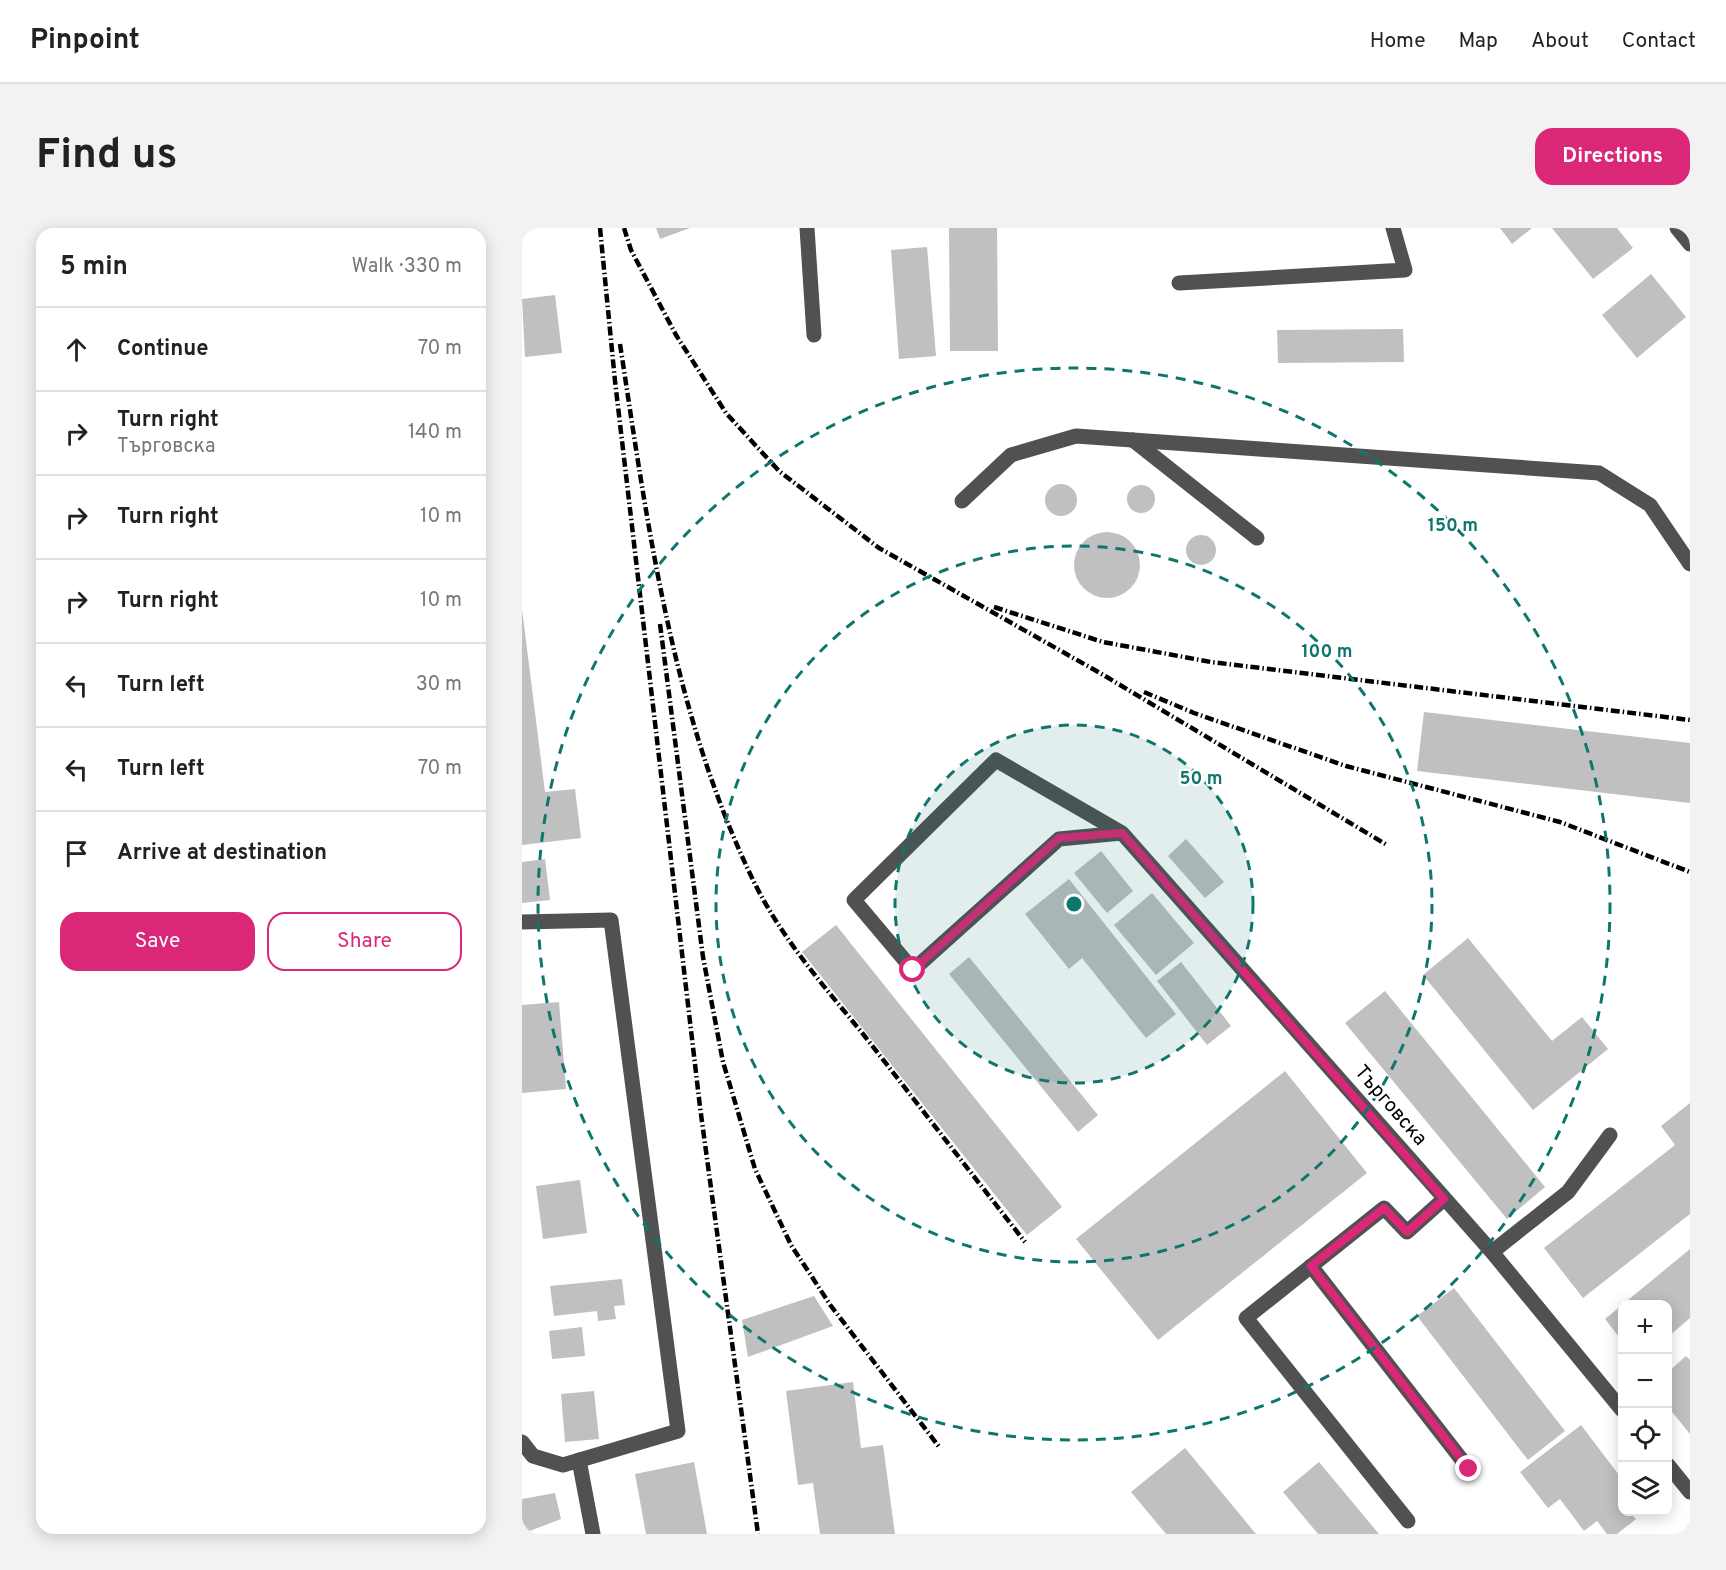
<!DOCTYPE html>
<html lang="en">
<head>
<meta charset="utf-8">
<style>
  body { margin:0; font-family:Overpass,sans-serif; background:#f2f2f2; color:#222 }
  .controls { position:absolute; right:18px; bottom:18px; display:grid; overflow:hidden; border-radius:12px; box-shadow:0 3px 15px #0003 }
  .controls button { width:54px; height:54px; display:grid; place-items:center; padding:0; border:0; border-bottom:2px solid #e0e0e0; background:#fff; color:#222; font:30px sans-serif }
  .stop { position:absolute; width:18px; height:18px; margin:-14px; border:4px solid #db2777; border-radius:50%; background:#fff }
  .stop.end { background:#db2777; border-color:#fff; box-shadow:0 2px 6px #0008 }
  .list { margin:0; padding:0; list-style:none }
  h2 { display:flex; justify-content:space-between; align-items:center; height:78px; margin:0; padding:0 24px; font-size:26px }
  h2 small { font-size:20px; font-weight:400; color:#767676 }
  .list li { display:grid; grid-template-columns:39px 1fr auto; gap:18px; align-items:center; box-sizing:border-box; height:84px; padding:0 24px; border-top:2px solid #e0e0e0 }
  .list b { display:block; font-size:22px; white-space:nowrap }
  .list p { margin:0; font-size:20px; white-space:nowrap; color:#767676 }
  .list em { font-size:20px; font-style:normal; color:#767676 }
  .actions { display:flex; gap:12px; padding:18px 24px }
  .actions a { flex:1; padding:14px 0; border:2px solid #db2777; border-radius:18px; text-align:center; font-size:21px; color:#db2777 }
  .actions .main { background:#db2777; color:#fff }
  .icon { flex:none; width:33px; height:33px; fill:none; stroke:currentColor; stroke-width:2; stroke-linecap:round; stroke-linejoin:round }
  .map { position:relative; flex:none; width:1168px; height:1306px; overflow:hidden; border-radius:18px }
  header { display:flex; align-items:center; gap:36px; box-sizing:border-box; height:84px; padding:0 30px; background:#fff; border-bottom:2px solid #e0e0e0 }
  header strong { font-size:28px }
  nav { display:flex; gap:33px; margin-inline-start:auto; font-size:21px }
  .intro { display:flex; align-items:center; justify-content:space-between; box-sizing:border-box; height:144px; padding:0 36px }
  h1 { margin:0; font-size:42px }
  .button { padding:15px 27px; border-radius:18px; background:#db2777; color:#fff; font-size:21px; font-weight:700 }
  main { display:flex; gap:36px; padding:0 36px }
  aside { flex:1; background:#fff; border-radius:18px; box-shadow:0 3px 15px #0003 }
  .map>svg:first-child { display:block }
  .building { fill:#c0c0c0 }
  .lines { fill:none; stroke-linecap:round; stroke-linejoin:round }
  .minor { stroke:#515151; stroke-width:15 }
  .rail { stroke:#000; stroke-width:4.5; stroke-dasharray:9 3 1.5 3; stroke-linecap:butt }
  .route { stroke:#db2777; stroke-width:8 }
  .ring { fill:none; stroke:#0f766e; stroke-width:3; stroke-dasharray:10 8 }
  .labels { text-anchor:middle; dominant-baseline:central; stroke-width:4.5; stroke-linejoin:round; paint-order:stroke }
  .street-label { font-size:20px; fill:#000; stroke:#fff }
  .centre { fill:#0f766e; stroke:#fff; stroke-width:3 }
  .ring-label { font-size:18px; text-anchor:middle; font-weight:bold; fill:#0f766e; stroke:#fff; stroke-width:4.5; stroke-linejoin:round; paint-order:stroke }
</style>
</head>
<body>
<header>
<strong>Pinpoint</strong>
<nav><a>Home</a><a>Map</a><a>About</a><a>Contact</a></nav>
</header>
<div class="intro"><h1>Find us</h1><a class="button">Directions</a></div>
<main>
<aside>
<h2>5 min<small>Walk · 330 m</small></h2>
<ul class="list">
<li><svg class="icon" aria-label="ahead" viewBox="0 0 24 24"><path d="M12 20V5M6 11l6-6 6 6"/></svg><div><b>Continue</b></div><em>70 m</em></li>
<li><svg class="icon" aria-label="right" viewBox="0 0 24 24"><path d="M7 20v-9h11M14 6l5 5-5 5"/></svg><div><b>Turn right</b><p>Търговска</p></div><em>140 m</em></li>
<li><svg class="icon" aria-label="right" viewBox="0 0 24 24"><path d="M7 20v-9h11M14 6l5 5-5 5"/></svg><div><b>Turn right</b></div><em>10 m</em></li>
<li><svg class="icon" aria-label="right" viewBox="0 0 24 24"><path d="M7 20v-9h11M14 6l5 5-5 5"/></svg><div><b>Turn right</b></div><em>10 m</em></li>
<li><svg class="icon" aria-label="left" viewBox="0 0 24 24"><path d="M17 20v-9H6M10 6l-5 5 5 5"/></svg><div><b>Turn left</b></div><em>30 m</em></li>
<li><svg class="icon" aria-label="left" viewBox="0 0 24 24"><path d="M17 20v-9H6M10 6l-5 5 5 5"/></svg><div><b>Turn left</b></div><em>70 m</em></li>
<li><svg class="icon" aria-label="arrive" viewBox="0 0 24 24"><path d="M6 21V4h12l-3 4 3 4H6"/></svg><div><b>Arrive at destination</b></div></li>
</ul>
<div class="actions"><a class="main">Save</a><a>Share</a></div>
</aside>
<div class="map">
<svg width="1168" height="1306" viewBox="0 0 1168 1306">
  <rect width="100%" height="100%" fill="#fff"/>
  <g class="building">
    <path d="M134,0H168L138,11Z"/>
    <path d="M427,0H475L476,123H428Z"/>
    <path d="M978,0H1010L990,16Z"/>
    <path d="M1030,0H1095L1111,20L1071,51Z"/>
    <path d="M405,19L414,128L377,131L369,22Z"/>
    <path d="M1129,46L1164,89L1115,130L1080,87Z"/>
    <path d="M33,67L40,125L3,129L0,71Z"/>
    <path d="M881,101L882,134L756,135L755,102Z"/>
    <circle cx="539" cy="272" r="16"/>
    <circle cx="619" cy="271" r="14"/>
    <circle cx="585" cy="337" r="33"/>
    <circle cx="679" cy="322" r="15"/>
    <path d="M0,381L23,564L53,561L59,610L0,617Z"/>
    <path d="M902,484L1168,515V575L895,543Z"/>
    <path d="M664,611L702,654L683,670L646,628Z"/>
    <path d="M579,623L611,663L585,685L552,645Z"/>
    <path d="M23,631L28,672L0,675V634Z"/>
    <path d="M547,651L654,786L624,810L560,730L547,741L503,686Z"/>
    <path d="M630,665L672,715L634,747L592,697Z"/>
    <path d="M314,697L540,979L505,1007L280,724Z"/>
    <path d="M946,710L1030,813L1060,789L1086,821L1011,882L901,747Z"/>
    <path d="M447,729L576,887L556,904L427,746Z"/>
    <path d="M659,734L709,798L685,817L635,753Z"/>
    <path d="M863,763L1023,959L985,991L823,795Z"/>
    <path d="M37,774L44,861L0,865V777Z"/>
    <path d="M763,843L845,945L636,1112L554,1011Z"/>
    <path d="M1168,875V986L1061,1070L1022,1020L1153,917L1139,898Z"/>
    <path d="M58,952L65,1005L21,1011L14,958Z"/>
    <path d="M1168,1021V1090L1146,1109V1076H1100V1113L1083,1091Z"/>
    <path d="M100,1051L103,1077L92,1078L94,1091L76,1093L75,1083L32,1088L28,1058Z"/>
    <path d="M932,1060L1043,1203L1006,1232L895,1088Z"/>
    <path d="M292,1068L311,1098L226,1129L220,1092Z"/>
    <path d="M60,1099L63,1128L30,1131L27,1103Z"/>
    <path d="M1164,1128L1168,1132V1206L1146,1179V1144Z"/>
    <path d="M331,1154L339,1220L361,1217L373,1306H298L291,1255L276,1257L264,1163Z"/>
    <path d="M72,1163L77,1211L43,1214L39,1166Z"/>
    <path d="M1059,1197L1100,1251V1284H1108L1114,1291L1095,1306H1085L1075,1293L1062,1303L1038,1271L1026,1280L998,1244Z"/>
    <path d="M663,1220L734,1306H644L609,1264Z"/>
    <path d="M172,1234L185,1306H124L113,1246Z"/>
    <path d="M797,1234L857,1306H796L761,1264Z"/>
    <path d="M33,1265L39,1291L0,1306V1271Z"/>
  </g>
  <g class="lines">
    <g class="minor">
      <path d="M285,0L292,107"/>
      <path d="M1155,0L1168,16"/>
      <path d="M657,55L883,42L871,0"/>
      <path d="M611,212L735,310"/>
      <path d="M440,273L489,227L554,208L1077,245L1128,277L1168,336"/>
      <path d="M600,605L537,611L391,742L332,672L474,532L600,605L970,1024L1100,1182"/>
      <path d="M0,694L89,692L156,1203L41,1237L11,1228L0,1214"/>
      <path d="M970,1024L1046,964L1088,907"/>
      <path d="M789,1038L947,1241"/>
      <path d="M57,1232L71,1306"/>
      <path d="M1146,1237L1168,1264"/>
      <path d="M886,1293L724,1090L862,980L885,1004L922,971"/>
    </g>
    <g class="rail">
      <path d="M78,0L93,153L178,879L236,1306"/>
      <path d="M102,0L109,22L154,107L204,185L257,243L357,320L578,445L865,617"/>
      <path d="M98,116C126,299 150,485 232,654C260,711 302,758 341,806C395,875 449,945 503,1014"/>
      <path d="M472,379L581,414L689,434L1168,492"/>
      <path d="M138,396L181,729L201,834L233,941L269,1017L309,1078L418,1220"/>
      <path d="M622,464L672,485L824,538L1038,594L1168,644"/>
    </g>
  </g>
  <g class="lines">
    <path class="route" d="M391,742L537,610L600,605L922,971L885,1004L862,980L789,1038L947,1241"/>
  </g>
  <circle cx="552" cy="676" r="179" fill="#0f766e" fill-opacity=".12"/>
  <g class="ring">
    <circle cx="552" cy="676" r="179"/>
    <circle cx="552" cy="676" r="358"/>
    <circle cx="552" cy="676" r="536"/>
  </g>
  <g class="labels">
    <g class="street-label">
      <text transform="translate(868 878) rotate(49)">Търговска</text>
    </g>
  </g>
  <circle cx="552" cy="676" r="9" class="centre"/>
  <g class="ring-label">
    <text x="931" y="303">150 m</text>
    <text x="805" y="429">100 m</text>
    <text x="679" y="556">50 m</text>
  </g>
</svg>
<div class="controls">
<button>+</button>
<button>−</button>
<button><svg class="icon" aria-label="locate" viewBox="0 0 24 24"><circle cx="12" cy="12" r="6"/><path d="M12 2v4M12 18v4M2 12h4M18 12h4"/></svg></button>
<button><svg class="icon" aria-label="layers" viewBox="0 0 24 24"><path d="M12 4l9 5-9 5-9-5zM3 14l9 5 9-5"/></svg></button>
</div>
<div class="stop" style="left:391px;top:742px"></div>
<div class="stop end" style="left:947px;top:1241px"></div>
</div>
</main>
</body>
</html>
